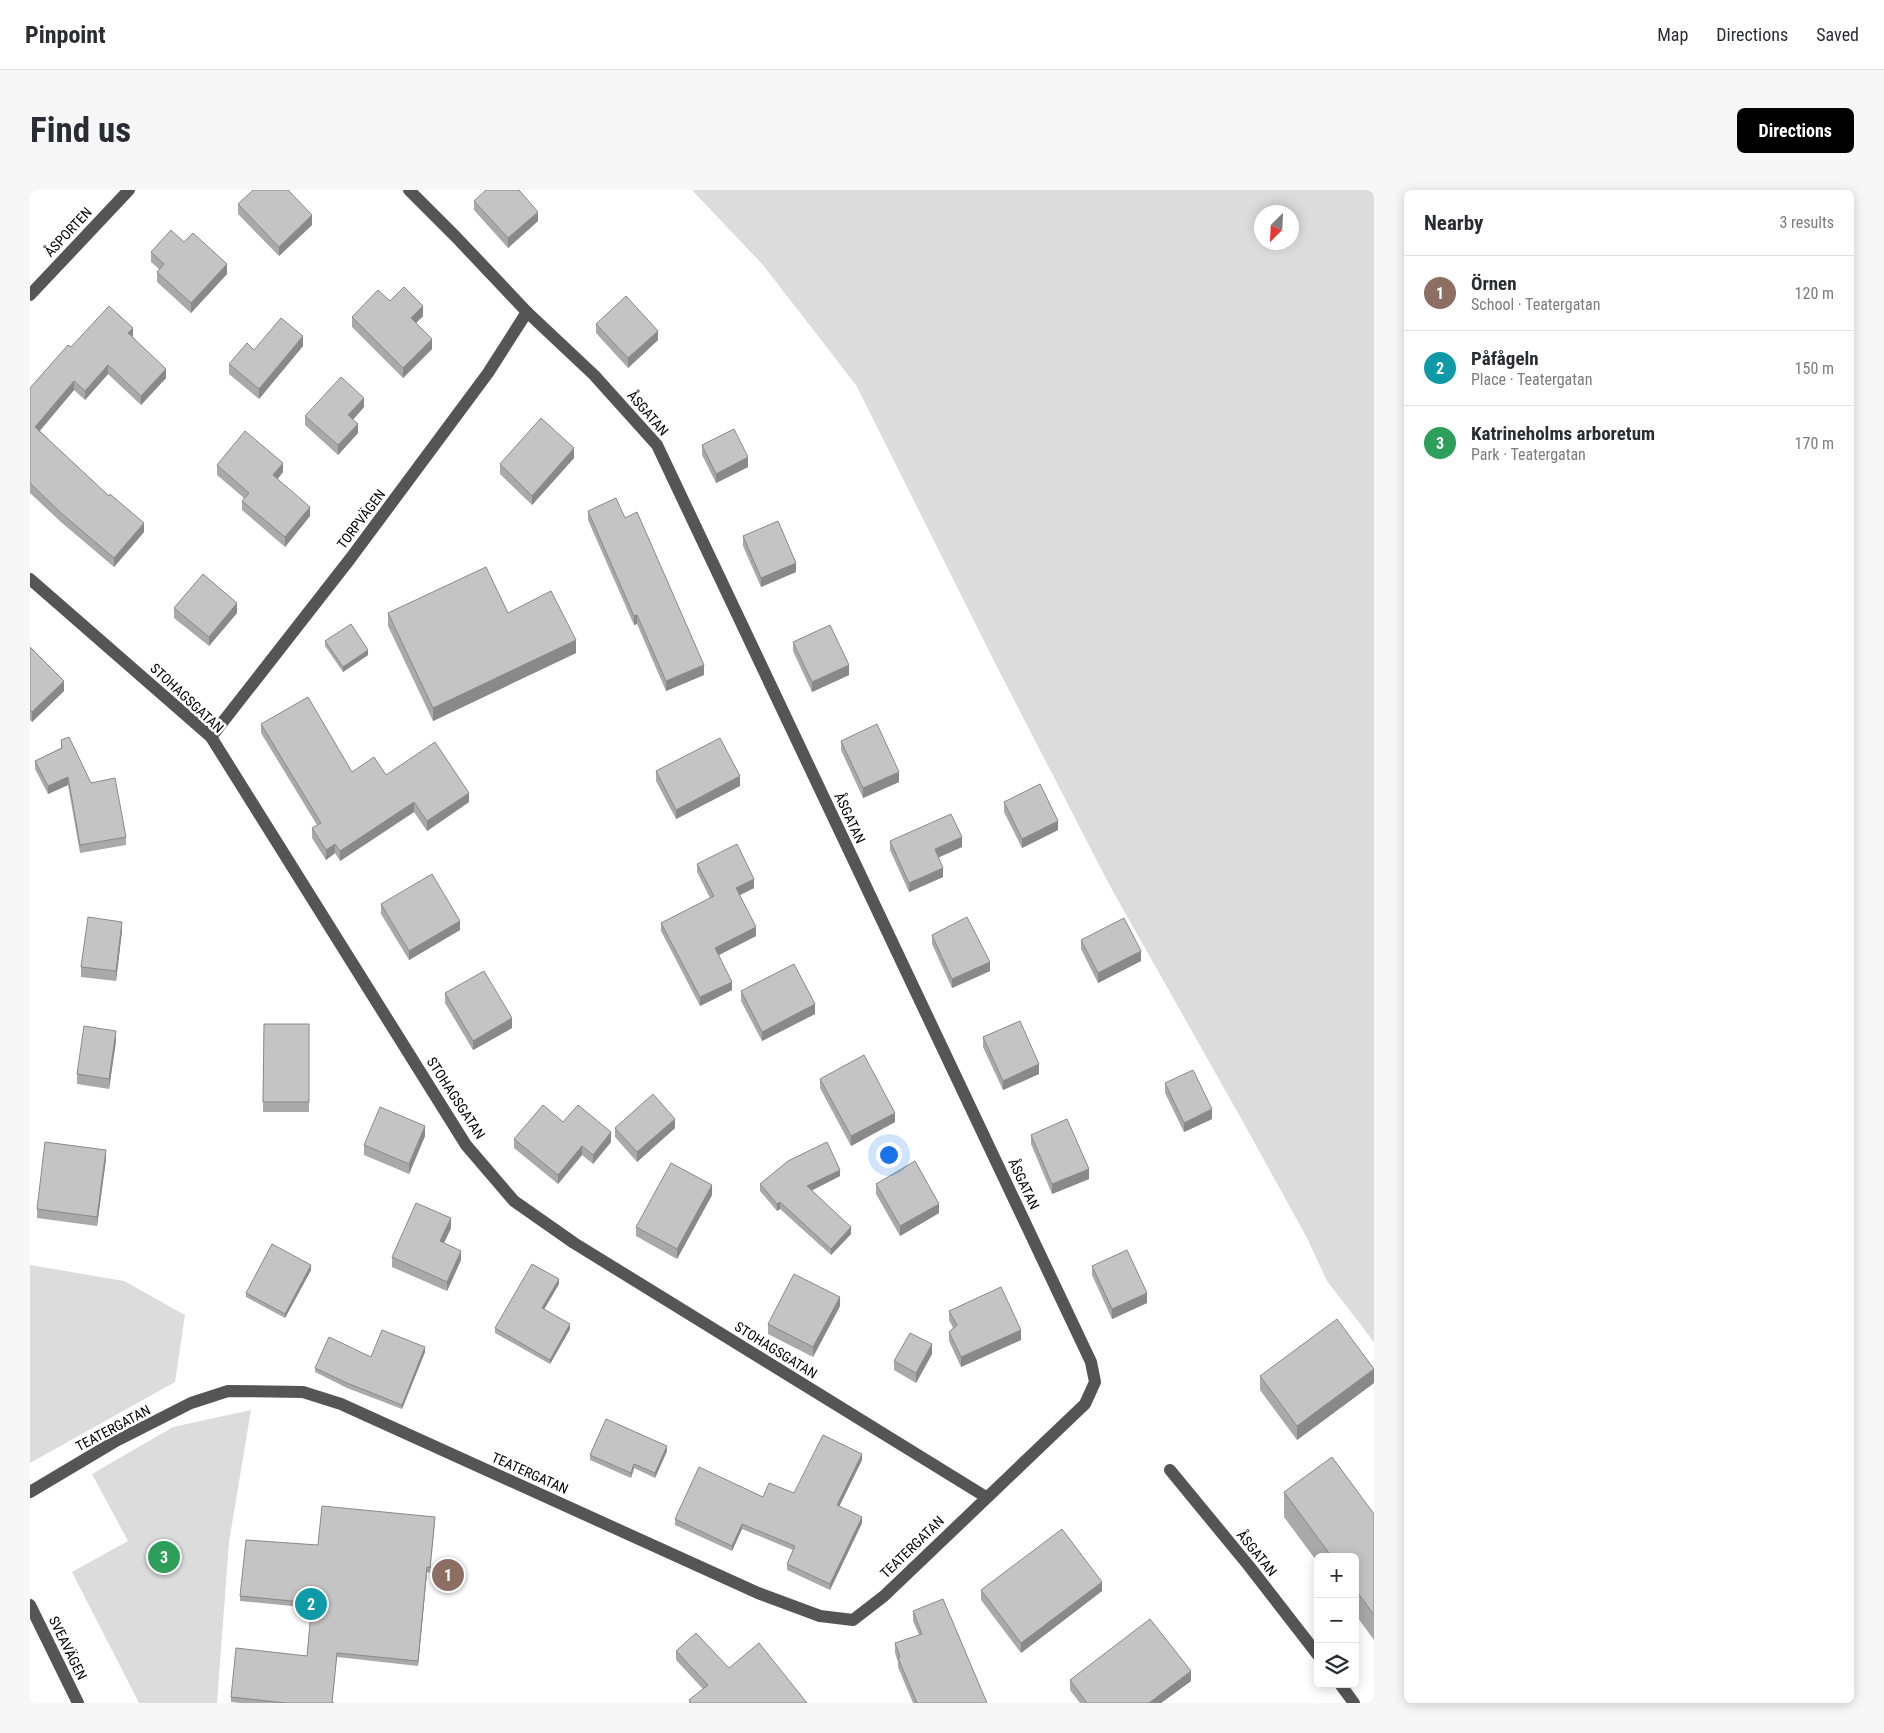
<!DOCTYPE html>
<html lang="en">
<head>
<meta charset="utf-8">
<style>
  body { margin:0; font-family:"Roboto Condensed",sans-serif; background:#f7f7f7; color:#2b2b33 }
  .controls { position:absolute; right:15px; bottom:15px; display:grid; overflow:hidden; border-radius:8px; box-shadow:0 2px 12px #0003 }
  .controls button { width:45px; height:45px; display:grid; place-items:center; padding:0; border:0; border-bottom:1px solid #e1e1e2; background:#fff; color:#2b2b33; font:25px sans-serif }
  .compass { position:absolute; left:1224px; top:15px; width:45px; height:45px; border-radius:50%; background:#fff; box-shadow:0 2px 12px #0003; rotate:204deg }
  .you { position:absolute; left:858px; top:964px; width:18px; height:18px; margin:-12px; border:4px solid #fff; border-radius:50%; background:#1a73e8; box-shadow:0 0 0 8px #1a73e833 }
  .badge { display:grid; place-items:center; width:32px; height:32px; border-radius:50%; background:#000; color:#fff; font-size:16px; font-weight:700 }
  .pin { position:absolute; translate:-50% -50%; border:2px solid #fff; box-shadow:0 1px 5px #0006 }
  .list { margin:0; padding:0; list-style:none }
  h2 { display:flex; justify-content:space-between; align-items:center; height:65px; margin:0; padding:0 20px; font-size:21px }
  h2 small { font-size:16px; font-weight:400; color:#7c7c81 }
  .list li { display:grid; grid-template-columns:32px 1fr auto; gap:15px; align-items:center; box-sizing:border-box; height:75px; padding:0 20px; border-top:1px solid #e1e1e2 }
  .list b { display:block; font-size:19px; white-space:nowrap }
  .list p { margin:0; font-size:16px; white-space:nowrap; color:#7c7c81 }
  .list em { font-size:16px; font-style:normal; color:#7c7c81 }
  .icon { flex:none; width:28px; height:28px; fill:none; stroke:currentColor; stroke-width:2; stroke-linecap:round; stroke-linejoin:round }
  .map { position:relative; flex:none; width:1344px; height:1513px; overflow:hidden; border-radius:8px }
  header { display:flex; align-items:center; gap:30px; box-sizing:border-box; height:70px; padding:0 25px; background:#fff; border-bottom:1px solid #e1e1e2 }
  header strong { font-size:24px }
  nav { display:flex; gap:28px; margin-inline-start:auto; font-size:18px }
  .intro { display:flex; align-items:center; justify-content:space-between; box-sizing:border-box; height:120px; padding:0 30px }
  h1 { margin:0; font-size:35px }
  .button { padding:12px 22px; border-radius:8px; background:#000; color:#fff; font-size:18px; font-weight:700 }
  main { display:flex; gap:30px; padding:0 30px }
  aside { flex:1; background:#fff; border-radius:8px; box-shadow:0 2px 12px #0003 }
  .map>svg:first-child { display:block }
  .green { fill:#dcdcdc; fill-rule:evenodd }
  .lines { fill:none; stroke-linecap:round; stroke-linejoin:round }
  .minor { stroke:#555; stroke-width:12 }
  .wall { fill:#a9a9a9 }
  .shaded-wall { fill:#898989 }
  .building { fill:#c4c4c4; stroke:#898989 }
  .labels { text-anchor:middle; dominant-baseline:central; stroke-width:5; stroke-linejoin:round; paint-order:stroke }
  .street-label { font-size:14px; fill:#000; stroke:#fff }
</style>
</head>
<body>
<header>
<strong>Pinpoint</strong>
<nav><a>Map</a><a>Directions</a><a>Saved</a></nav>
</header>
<div class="intro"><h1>Find us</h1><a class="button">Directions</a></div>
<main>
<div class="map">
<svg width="1344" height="1513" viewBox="0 0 1344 1513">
  <rect width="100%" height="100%" fill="#fff"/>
  <g class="green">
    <path d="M662,0H1344V1152L1297,1091L1277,1048L1212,930L1080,696L964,471L826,195L733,75ZM1232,22H1262V52H1232Z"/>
    <path d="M0,1075L94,1091L155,1125L145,1192L0,1273Z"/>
    <path d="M221,1220L199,1352L187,1513H109L42,1382L98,1351L62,1284L143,1237Z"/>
  </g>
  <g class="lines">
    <g class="minor">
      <path d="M0,105L99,0"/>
      <path d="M0,389L181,547L436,955L484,1011L544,1053L956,1307"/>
      <path d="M181,547L320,369L458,183L497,122"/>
      <path d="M1140,1280L1219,1376L1288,1465"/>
      <path d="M0,1302L84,1252L161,1213L198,1201L273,1202L311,1214L728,1403L790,1426L823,1430L854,1406L1055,1214L1065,1192L1061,1172L627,255L564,185L497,122L426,47L379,0"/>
      <path d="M0,1415L48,1513"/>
      <path d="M1310,1494L1324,1513"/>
    </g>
  </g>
  <g class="wall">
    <path d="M444,11L508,31L478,58L444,20Z"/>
    <path d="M208,14L282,35L249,66L208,24Z"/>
    <path d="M154,52L197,84L161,123L127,92V82L129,79L121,72V62Z"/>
    <path d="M360,111L393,126L386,133L402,159L373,188L322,137V127Z"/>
    <path d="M566,134L628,150L598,178L566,143Z"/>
    <path d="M103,147L136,188L111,215L78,184L55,210L44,200L10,241L114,342L84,377L31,332L0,303V198L41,157Z"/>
    <path d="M273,156L229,209L199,184V174L224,160Z"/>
    <path d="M334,217L323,230L328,243L308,265L275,235V226Z"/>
    <path d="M672,255L718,277L686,293L672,265Z"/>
    <path d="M544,268L502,315L470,284V274Z"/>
    <path d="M187,275L253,282L247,289L280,326L255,357L212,320V311L214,308L187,285Z"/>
    <path d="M558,321L595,328L674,485L636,501L607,434L604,435L558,330Z"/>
    <path d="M713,346L766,382L731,397L713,356Z"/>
    <path d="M144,418L207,423L179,456L144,428Z"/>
    <path d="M358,423H478L546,463L403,531L358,436Z"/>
    <path d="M295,451L338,465L313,482L295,456Z"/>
    <path d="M763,452L819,485L782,502L763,461Z"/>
    <path d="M0,457L34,501L2,532L0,530Z"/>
    <path d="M231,534L322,582L356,585L439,612L397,641L384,622L310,671L305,663L296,670L282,648V638L287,635L231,543Z"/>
    <path d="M31,550L96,647V655L50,663L38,595L18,604L5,579V571L31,558Z"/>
    <path d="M811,551L869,592L833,608L811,560Z"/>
    <path d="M626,581L710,596L646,629L626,591Z"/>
    <path d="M974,612L1028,640L992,658L974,622Z"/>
    <path d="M860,651L932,657L909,667L913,687L879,702L860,660Z"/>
    <path d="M667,674L724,698L710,705L726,746L689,765L702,800L670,816L631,741V733L680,708L667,682Z"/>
    <path d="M351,714L430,740L379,770L351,724Z"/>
    <path d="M92,741L86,791L51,787V777Z"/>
    <path d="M902,745L960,781L922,798L902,754Z"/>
    <path d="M1051,750L1111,771L1068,793L1051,759Z"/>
    <path d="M711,801L785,824L732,851L711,811Z"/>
    <path d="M415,803L482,838L443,860L415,813Z"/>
    <path d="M234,834H279V922H233Z"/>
    <path d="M953,847L1009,884L973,900L953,857Z"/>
    <path d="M86,851L79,899L47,894V884Z"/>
    <path d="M790,889L865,932L821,956L790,898Z"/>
    <path d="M1135,893L1182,929L1154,942L1135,903Z"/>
    <path d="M533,932L581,952L563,974L552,965L528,994L484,958V949Z"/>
    <path d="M585,938H645L607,972L585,947Z"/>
    <path d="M1001,945L1059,989L1022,1004L1001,954Z"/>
    <path d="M395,946L379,984L334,965V955Z"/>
    <path d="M76,969L67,1036L7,1028V1019Z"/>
    <path d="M810,986L782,1000L821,1044L801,1065L750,1019L747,1021L730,1001V994Z"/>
    <path d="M846,994L909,1023L870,1046L846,1004Z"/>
    <path d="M682,1005L647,1069L606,1046V1037Z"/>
    <path d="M421,1038L414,1053L431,1070L417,1101L362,1077V1067Z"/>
    <path d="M1062,1076L1117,1113L1082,1129L1062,1085Z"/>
    <path d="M281,1080L255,1128L216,1107V1103Z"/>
    <path d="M529,1094L514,1119L540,1139L520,1174L465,1143V1138Z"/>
    <path d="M810,1116L783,1167L738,1144V1134Z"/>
    <path d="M919,1121L991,1150L931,1177L919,1151V1142L923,1138L919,1130Z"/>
    <path d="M395,1162L372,1219L317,1198L285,1182V1178L341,1167Z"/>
    <path d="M902,1164L886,1193L864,1180V1171Z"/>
    <path d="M1230,1186L1344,1193L1267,1250L1230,1200Z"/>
    <path d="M637,1261L625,1288L604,1278L601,1288L560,1270V1265Z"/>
    <path d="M832,1270L809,1316L832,1333L800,1400L757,1380V1374L763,1360L712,1339L702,1361L645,1335V1329L733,1307L764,1303Z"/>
    <path d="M1254,1302L1344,1324V1450L1325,1424V1367H1288V1373L1254,1327Z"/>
    <path d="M405,1332L400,1383L397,1382L388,1476L307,1467L302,1513H304H210L201,1512V1507L277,1466L282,1418L210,1411V1406L288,1355Z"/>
    <path d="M951,1400L1072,1401L991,1463L951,1410Z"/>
    <path d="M883,1421L957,1513H883L868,1477V1472L865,1463V1453L889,1445L883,1431Z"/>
    <path d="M646,1461L699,1478L777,1513H659V1510L673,1499L646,1470Z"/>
    <path d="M1040,1490L1161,1491L1131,1513H1050L1040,1500Z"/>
  </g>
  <g class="shaded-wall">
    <path d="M508,22V31L478,58V48Z"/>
    <path d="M282,25V35L249,66V57Z"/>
    <path d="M197,74V84L161,123V113Z"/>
    <path d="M393,116V126L381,138V128Z"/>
    <path d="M103,138V147L98,143Z"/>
    <path d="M628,141V150L598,178V168Z"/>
    <path d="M273,146V156L229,209V199Z"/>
    <path d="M402,149V159L373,188V178Z"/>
    <path d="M78,175V184L55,210V201Z"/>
    <path d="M136,179V188L111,215V206Z"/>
    <path d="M44,191V200L5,246V237Z"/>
    <path d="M334,208V217L318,235V225Z"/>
    <path d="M328,234V243L308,265V255Z"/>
    <path d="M544,258V268L502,315V306Z"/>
    <path d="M718,267V277L686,293V284Z"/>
    <path d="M253,273V282L243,295V285Z"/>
    <path d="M280,317V326L255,357V347Z"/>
    <path d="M114,333V342L84,377V368Z"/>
    <path d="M766,373V382L731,397V388Z"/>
    <path d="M207,413V423L179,456V447Z"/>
    <path d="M607,425V434L604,435V426Z"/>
    <path d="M546,450V463L403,531V518Z"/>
    <path d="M338,460V465L313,482V477Z"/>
    <path d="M674,475V485L636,501V491Z"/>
    <path d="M819,475V485L782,502V492Z"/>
    <path d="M34,491V501L2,532V522Z"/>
    <path d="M869,582V592L833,608V598Z"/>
    <path d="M710,586V596L646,629V620Z"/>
    <path d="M38,587V595L18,604V596Z"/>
    <path d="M439,603V612L397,641V631Z"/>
    <path d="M384,612V622L310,671V661Z"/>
    <path d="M1028,631V640L992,658V649Z"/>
    <path d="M932,647V657L905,669V659Z"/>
    <path d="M305,654V663L296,670V660Z"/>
    <path d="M913,678V687L879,702V693Z"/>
    <path d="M724,689V698L706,707V698Z"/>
    <path d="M430,731V740L379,770V761Z"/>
    <path d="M92,732V741L86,791V781Z"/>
    <path d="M726,737V746L685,767V758Z"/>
    <path d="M1111,761V771L1068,793V783Z"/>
    <path d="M960,772V781L922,798V789Z"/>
    <path d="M702,792V800L670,816V807Z"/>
    <path d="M785,814V824L732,851V842Z"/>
    <path d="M482,828V838L443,860V851Z"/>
    <path d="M86,841V851L79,899V889Z"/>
    <path d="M1009,874V884L973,900V891Z"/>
    <path d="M1182,919V929L1154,942V933Z"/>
    <path d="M865,923V932L821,956V946Z"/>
    <path d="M645,929V938L607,972V962Z"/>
    <path d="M395,936V946L379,984V974Z"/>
    <path d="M581,942V952L563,974V965Z"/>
    <path d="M552,956V965L528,994V985Z"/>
    <path d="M76,960V969L67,1036V1027Z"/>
    <path d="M1059,979V989L1022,1004V994Z"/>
    <path d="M810,980V986L777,1003V996Z"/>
    <path d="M682,995V1005L647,1069V1059Z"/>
    <path d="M750,1012V1019L747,1021V1014Z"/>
    <path d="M909,1014V1023L870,1046V1036Z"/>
    <path d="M421,1028V1038L410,1061V1051Z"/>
    <path d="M821,1037V1044L801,1065V1059Z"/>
    <path d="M431,1061V1070L417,1101V1092Z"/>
    <path d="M281,1075V1080L255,1128V1124Z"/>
    <path d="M529,1089V1094L512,1123V1118Z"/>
    <path d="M1117,1103V1113L1082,1129V1119Z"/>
    <path d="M810,1107V1116L783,1167V1157Z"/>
    <path d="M540,1134V1139L520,1174V1170Z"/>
    <path d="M991,1140V1150L931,1177V1167Z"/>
    <path d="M902,1154V1164L886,1193V1183Z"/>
    <path d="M395,1157V1162L372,1219V1215Z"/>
    <path d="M1344,1179V1193L1267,1250V1236Z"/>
    <path d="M637,1256V1261L625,1288V1283Z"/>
    <path d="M832,1264V1270L807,1321V1315Z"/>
    <path d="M604,1274V1278L601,1288V1283Z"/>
    <path d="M832,1327V1333L800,1400V1394Z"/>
    <path d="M712,1334V1339L702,1361V1356Z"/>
    <path d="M397,1377V1382L388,1476V1471Z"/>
    <path d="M1072,1392V1401L991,1463V1453Z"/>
    <path d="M1161,1481V1491L1131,1513H1119Z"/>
  </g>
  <g class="building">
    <path d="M223,0H258L282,25L249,57L208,14Z"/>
    <path d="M456,0H489L508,22L478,48L444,11Z"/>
    <path d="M141,40L154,52L163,43L197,74L161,113L127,82L134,74L121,62Z"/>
    <path d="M374,97L393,116L381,128L402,149L373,178L322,127L348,100L360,111Z"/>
    <path d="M596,106L628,141L598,168L566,134Z"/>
    <path d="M79,116L103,138L98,143L136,179L111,206L78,175L55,201L44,191L5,237L79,306L80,304L114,333L84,368L31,323L0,293V198L38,155L41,157Z"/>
    <path d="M251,128L273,146L229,199L199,174L217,153L224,160Z"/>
    <path d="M311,187L334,208L318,225L328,234L308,255L275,226Z"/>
    <path d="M511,228L544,258L502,306L470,274Z"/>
    <path d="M704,239L718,267L686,284L672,255Z"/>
    <path d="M215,241L253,273L243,285L280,317L255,347L212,311L219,303L187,275Z"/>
    <path d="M586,308L595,328L607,322L674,475L636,491L607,425L604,426L558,321Z"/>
    <path d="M748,331L766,373L731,388L713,346Z"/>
    <path d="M456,377L478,423L521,401L546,450L403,518L358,423Z"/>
    <path d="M173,384L207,413L179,447L144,418Z"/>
    <path d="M321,434L338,460L313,477L295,451Z"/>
    <path d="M800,435L819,475L782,492L763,452Z"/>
    <path d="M0,457L34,491L2,522L0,520Z"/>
    <path d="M278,507L322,582L344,567L356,585L405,552L439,603L397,631L384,612L310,661L305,654L296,660L282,638L291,633L231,534Z"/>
    <path d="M847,534L869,582L833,598L811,551Z"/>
    <path d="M39,547L61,593L85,588L96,647L50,655L38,587L18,596L5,571L32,558L31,550Z"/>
    <path d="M690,548L710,586L646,620L626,581Z"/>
    <path d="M1010,594L1028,631L992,649L974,612Z"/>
    <path d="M921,624L932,647L905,659L913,678L879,693L860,651Z"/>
    <path d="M707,654L724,689L706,698L726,737L685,758L702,792L670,807L631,733L684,706L667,674Z"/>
    <path d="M402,684L430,731L379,761L351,714Z"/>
    <path d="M58,727L92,732L86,781L51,777Z"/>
    <path d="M937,727L960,772L922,789L902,745Z"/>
    <path d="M1094,728L1111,761L1068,783L1051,750Z"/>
    <path d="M764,774L785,814L732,842L711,801Z"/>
    <path d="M454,781L482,828L443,851L415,803Z"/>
    <path d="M990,831L1009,874L973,891L953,847Z"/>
    <path d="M234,834H279V912H233Z"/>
    <path d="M54,836L86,841L79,889L47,884Z"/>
    <path d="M834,865L865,923L821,946L790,889Z"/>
    <path d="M1163,880L1182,919L1154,933L1135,893Z"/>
    <path d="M623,904L645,929L607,962L585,938Z"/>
    <path d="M513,915L533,932L548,915L581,942L563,965L552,956L528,985L484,949Z"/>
    <path d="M350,917L395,936L379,974L334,955Z"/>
    <path d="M1037,929L1059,979L1022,994L1001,945Z"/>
    <path d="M15,952L76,960L67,1027L7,1019Z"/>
    <path d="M797,952L810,980L777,996L821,1037L801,1059L750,1012L747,1014L730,994L758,971Z"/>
    <path d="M885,971L909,1014L870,1036L846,994Z"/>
    <path d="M641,973L682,995L647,1059L606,1037Z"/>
    <path d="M386,1013L421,1028L410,1051L431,1061L417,1092L362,1067Z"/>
    <path d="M242,1054L281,1075L255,1124L216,1103Z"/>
    <path d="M1097,1060L1117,1103L1082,1119L1062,1076Z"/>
    <path d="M502,1074L529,1089L512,1118L540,1134L520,1170L465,1138Z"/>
    <path d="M764,1084L810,1107L783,1157L738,1134Z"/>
    <path d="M971,1097L991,1140L931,1167L919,1142L927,1135L919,1121Z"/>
    <path d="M1307,1129L1344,1179L1267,1236L1230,1186Z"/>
    <path d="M352,1140L395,1157L372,1215L317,1193L285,1178L299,1147L341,1167Z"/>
    <path d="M880,1143L902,1154L886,1183L864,1171Z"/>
    <path d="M576,1229L637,1256L625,1283L604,1274L601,1283L560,1265Z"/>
    <path d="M793,1245L832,1264L807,1315L832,1327L800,1394L757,1374L765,1356L712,1334L702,1356L645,1329L669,1277L733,1307L739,1293L764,1303Z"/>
    <path d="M1302,1267L1344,1324V1425L1325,1399V1367H1302L1254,1302Z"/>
    <path d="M292,1316L405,1327L400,1378L397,1377L388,1471L307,1463L302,1513H304H256L201,1507L206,1458L277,1466L282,1413L210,1406L216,1350L288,1355Z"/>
    <path d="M1032,1339L1072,1392L991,1453L951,1400Z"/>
    <path d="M913,1409L957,1513H887L868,1468L870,1467L865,1453L892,1444L883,1421Z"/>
    <path d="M1120,1429L1161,1481L1119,1513H1057L1040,1490Z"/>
    <path d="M666,1443L699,1478L729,1453L777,1513H661L659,1510L678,1495L646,1461Z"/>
  </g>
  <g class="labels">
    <g class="street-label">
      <text transform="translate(38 42) rotate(-47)">ÅSPORTEN</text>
      <text transform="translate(618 223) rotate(49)">ÅSGATAN</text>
      <text transform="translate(331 329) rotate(-53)">TORPVÄGEN</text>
      <text transform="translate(157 508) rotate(43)">STOHAGSGATAN</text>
      <text transform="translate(820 628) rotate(65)">ÅSGATAN</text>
      <text transform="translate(426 908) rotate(57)">STOHAGSGATAN</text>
      <text transform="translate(994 994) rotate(65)">ÅSGATAN</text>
      <text transform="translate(746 1160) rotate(32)">STOHAGSGATAN</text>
      <text transform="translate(83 1238) rotate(-28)">TEATERGATAN</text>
      <text transform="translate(500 1283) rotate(24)">TEATERGATAN</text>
      <text transform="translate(882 1357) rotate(-44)">TEATERGATAN</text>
      <text transform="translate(1227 1363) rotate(51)">ÅSGATAN</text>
      <text transform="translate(38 1458) rotate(64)">SVEAVÄGEN</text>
    </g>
  </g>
</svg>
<div class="controls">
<button>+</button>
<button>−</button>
<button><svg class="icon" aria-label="layers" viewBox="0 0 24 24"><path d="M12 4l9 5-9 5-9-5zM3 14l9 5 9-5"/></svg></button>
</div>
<svg class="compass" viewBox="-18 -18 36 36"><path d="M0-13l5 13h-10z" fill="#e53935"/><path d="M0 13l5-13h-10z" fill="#7c7c81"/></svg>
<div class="you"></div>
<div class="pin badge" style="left:418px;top:1385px;background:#8d6e63">1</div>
<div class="pin badge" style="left:281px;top:1414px;background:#0f9aa8">2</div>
<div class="pin badge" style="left:134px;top:1367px;background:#2e9e5b">3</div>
</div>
<aside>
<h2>Nearby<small>3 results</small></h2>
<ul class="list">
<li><span class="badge" style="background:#8d6e63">1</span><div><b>Örnen</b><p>School · Teatergatan</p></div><em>120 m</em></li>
<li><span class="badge" style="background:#0f9aa8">2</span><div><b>Påfågeln</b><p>Place · Teatergatan</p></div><em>150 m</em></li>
<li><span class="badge" style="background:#2e9e5b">3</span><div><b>Katrineholms arboretum</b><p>Park · Teatergatan</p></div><em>170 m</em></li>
</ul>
</aside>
</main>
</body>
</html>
